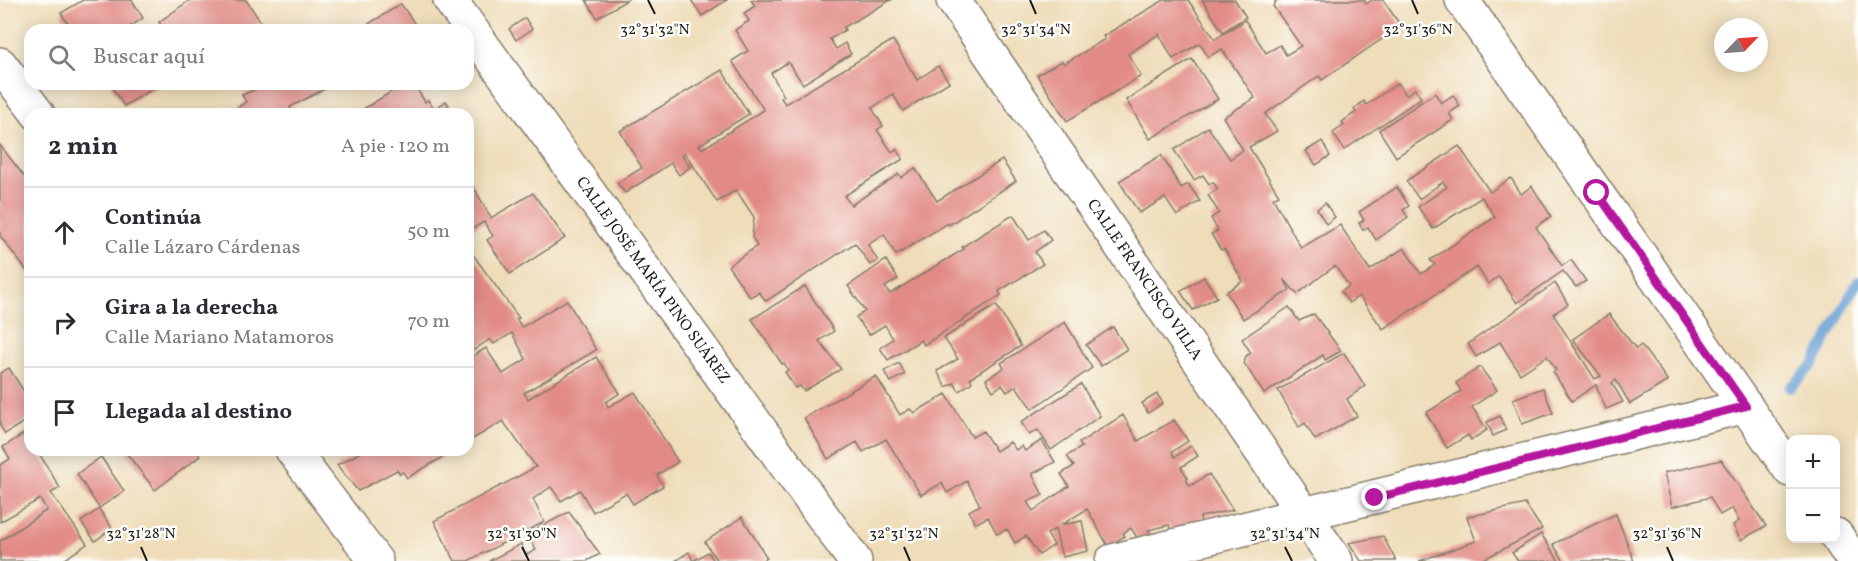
<!DOCTYPE html>
<html lang="es">
<head>
<meta charset="utf-8">
<style>
  body { margin:0; font-family:Vollkorn,serif; background:#f7f7f7; color:#2b2b33 }
  .controls { position:absolute; right:18px; bottom:18px; display:grid; overflow:hidden; border-radius:12px; box-shadow:0 3px 15px #0003 }
  .controls button { width:54px; height:54px; display:grid; place-items:center; padding:0; border:0; border-bottom:2px solid #e1e1e2; background:#fff; color:#2b2b33; font:30px sans-serif }
  .compass { position:absolute; left:1714px; top:18px; width:54px; height:54px; border-radius:50%; background:#fff; box-shadow:0 3px 15px #0003; rotate:65deg }
  .stop { position:absolute; width:18px; height:18px; margin:-14px; border:4px solid #b5179e; border-radius:50%; background:#fff }
  .stop.end { background:#b5179e; border-color:#fff; box-shadow:0 2px 6px #0008 }
  .list { margin:0; padding:0; list-style:none }
  h2 { display:flex; justify-content:space-between; align-items:center; height:78px; margin:0; padding:0 24px; font-size:26px }
  h2 small { font-size:20px; font-weight:400; color:#7c7c81 }
  .list li { display:grid; grid-template-columns:39px 1fr auto; gap:18px; align-items:center; box-sizing:border-box; height:90px; padding:0 24px; border-top:2px solid #e1e1e2 }
  .list b { display:block; font-size:22px; white-space:nowrap }
  .list p { margin:0; font-size:20px; white-space:nowrap; color:#7c7c81 }
  .list em { font-size:20px; font-style:normal; color:#7c7c81 }
  .icon { flex:none; width:33px; height:33px; fill:none; stroke:currentColor; stroke-width:2; stroke-linecap:round; stroke-linejoin:round }
  .map { position:relative; flex:none; width:1858px; height:561px; overflow:hidden }
  .search { position:absolute; background:#fff; box-shadow:0 3px 15px #0003; left:24px; top:24px; width:450px; height:66px; display:flex; align-items:center; gap:15px; box-sizing:border-box; padding:0 21px; border-radius:18px; color:#7c7c81; font-size:22px }
  .panel { position:absolute; background:#fff; box-shadow:0 3px 15px #0003; left:24px; top:108px; width:450px; height:348px; border-radius:18px }
  .map>svg:first-child { display:block }
  .lines { fill:none; stroke-linecap:round; stroke-linejoin:round }
  .stream { stroke:#649ed4; stroke-width:10 }
  .building { fill:#e28b86 }
  .street-casing { stroke:#867c6b; stroke-width:36 }
  .street { stroke:#fff; stroke-width:33 }
  .route { stroke:#b5179e; stroke-width:8 }
  .ticks { fill:none; stroke:#1c1c1c; stroke-width:2 }
  .labels { text-anchor:middle; dominant-baseline:central; stroke-width:5; stroke-linejoin:round; paint-order:stroke }
  .street-label { font-size:16px; fill:#1c1c1c; stroke:#fdfcf7 }
  .ticks-label { font-size:15px; text-anchor:middle; fill:#1c1c1c; stroke:#fdfcf7; stroke-width:5; stroke-linejoin:round; paint-order:stroke }
</style>
</head>
<body>
<div class="map">
<svg width="1858" height="561" viewBox="0 0 1858 561">
  <rect width="100%" height="100%" fill="#fdfcf7"/>
  <filter id="ink" filterUnits="userSpaceOnUse"><feTurbulence type="fractalNoise" baseFrequency=".0167" numOctaves="2"/><feDisplacementMap in="SourceGraphic" scale="12" xChannelSelector="R" yChannelSelector="G"/><feConvolveMatrix kernelMatrix="1 2 1 2 8 2 1 2 1" color-interpolation-filters="sRGB"/></filter>
  <filter id="wash" filterUnits="userSpaceOnUse"><feTurbulence type="fractalNoise" baseFrequency=".008" numOctaves="4" result="noise"/><feDisplacementMap in="SourceGraphic" scale="24" xChannelSelector="R" yChannelSelector="G"/><feGaussianBlur stdDeviation="1.35" result="paint"/><feColorMatrix in="noise" values="0 0 0 0 0 0 0 0 0 0 0 0 0 0 0 0 0 1.4 0 .05"/><feComposite in="paint" operator="in"/></filter>
  <g filter="url(#wash)">
    <rect width="100%" height="100%" fill="#efddba"/>
    <g class="lines">
      <path class="stream" d="M1790,388L1813,365L1858,281"/>
    </g>
    <g id="blocks">
      <g class="building">
        <path d="M83,0H132L143,18L125,30H72L61,13Z"/>
        <path d="M190,0H246L261,22L248,30H158L162,27L159,22Z"/>
        <path d="M586,0H627L597,18Z"/>
        <path d="M691,0H727L702,16Z"/>
        <path d="M751,0H891L844,27L845,30L830,39L836,49L845,43L851,54L803,84L788,62L771,73L784,96L781,98L785,104L893,40L917,80L938,66L949,82L903,111L893,94L872,108L883,126L877,130L892,152L896,149L903,159L844,196L851,205L899,174L901,178L915,168L937,201L1002,160L1016,181L949,225L948,223L896,255L884,234L868,245L878,261L870,265L855,243L766,301L759,292L750,297L728,266L757,246L752,237L754,217L736,190L717,202L685,153L682,155L690,167L679,175L671,163L625,193L617,183L642,168L620,131L722,70L749,114L699,145L702,149L764,110L732,61L748,51L735,30L749,21L744,13L755,6Z"/>
        <path d="M1164,0H1188L1215,39L1245,20L1266,53L1280,45L1286,55L1301,46L1273,6L1276,2L1274,0H1364L1366,4L1372,0H1383L1401,26L1322,80L1319,76L1265,114L1277,131L1249,147L1279,195L1273,198L1301,248L1340,225L1370,270L1404,248L1421,274L1435,265L1430,260L1495,217L1482,197L1433,229L1418,207L1447,187L1443,182L1419,199L1406,181L1459,146L1490,192L1511,178L1521,194L1532,186L1551,216L1536,227L1562,266L1571,260L1586,281L1576,287L1563,271L1517,303L1499,276L1488,284L1477,267L1383,329L1359,296L1349,303L1341,292L1349,286L1335,266L1297,294L1284,279L1290,290L1243,319L1226,292L1243,281L1224,249L1221,250L1211,234L1218,231L1211,218L1219,213L1208,195L1218,189L1213,182L1209,184L1203,175L1194,180L1174,150L1208,127L1230,159L1243,150L1223,117L1255,98L1222,49L1208,57L1200,43L1173,59L1159,34L1128,54L1141,76L1067,121L1037,75L1062,61L1064,64L1105,39L1103,36Z"/>
        <path d="M1202,0H1235L1246,17L1223,32Z"/>
        <path d="M401,4L419,30H364L362,28Z"/>
        <path d="M525,18L532,29L516,40L509,29Z"/>
        <path d="M1192,59L1218,99L1150,139L1126,100Z"/>
        <path d="M1398,83L1406,95L1415,89L1421,98L1344,150L1333,133L1344,125L1342,122L1356,112L1354,109L1364,101L1366,105Z"/>
        <path d="M110,84H161L124,106Z"/>
        <path d="M268,84H334L290,107L293,114H242L238,107L246,102L242,95Z"/>
        <path d="M404,84H414L425,102L428,100L434,109L446,101L454,114H355Z"/>
        <path d="M1435,93L1441,103L1453,95L1460,106L1449,113L1453,120L1396,157L1379,130Z"/>
        <path d="M1322,141L1330,156L1316,165L1306,151Z"/>
        <path d="M0,145L30,184V275L0,236Z"/>
        <path d="M1161,155L1181,188L1188,184L1200,201L1177,216L1165,198L1139,213L1119,181Z"/>
        <path d="M468,177L491,218L533,193L565,238L510,274L487,240L493,236L484,222L468,231Z"/>
        <path d="M1397,187L1409,206L1403,210L1408,217L1376,240L1368,227L1363,230L1359,223L1364,220L1359,212Z"/>
        <path d="M1325,203L1335,217L1326,224L1317,209Z"/>
        <path d="M1013,215L1029,240L1044,230L1051,240L1035,252L1043,264L999,291L1001,295L924,345L921,340L888,360L880,348L893,339L885,325L869,335L856,317L865,311L848,286L886,260L898,279L885,287L890,294L964,249L962,247Z"/>
        <path d="M468,248L519,318L516,319L522,327L567,300L596,350L524,393L528,399L596,357L620,393L606,402L608,407L635,392L678,462L657,475L663,486L633,504L626,493L593,512L580,490L561,501L551,487L533,499L544,522L468,561H455L434,521L536,467L503,421L468,442V359L486,348L503,374L526,359L512,333L494,344L490,339L468,354Z"/>
        <path d="M1204,277L1217,297L1193,310L1180,291Z"/>
        <path d="M1555,283L1568,304L1553,314L1595,379L1601,376L1573,339L1609,314L1636,349L1641,345L1668,381L1630,404L1616,380L1612,383L1623,402L1606,409L1596,385L1572,401L1553,372L1556,370L1547,356L1520,374L1500,342L1476,357L1468,344Z"/>
        <path d="M805,286L834,331L819,341L841,369L804,391L800,386L795,388L785,372L788,370L784,363L782,364L752,319Z"/>
        <path d="M996,305L1021,346L970,378L972,382L959,391L954,383L946,387L937,371L958,359L944,338Z"/>
        <path d="M1289,307L1299,321L1314,314L1341,351L1325,360L1323,355L1264,394L1244,363L1246,356L1251,353L1242,339Z"/>
        <path d="M1065,322L1092,368L1032,409L1016,386L1007,392L1002,385L993,391L986,379L1004,368L1001,363Z"/>
        <path d="M1113,327L1127,349L1101,366L1086,345Z"/>
        <path d="M1344,353L1365,386L1347,399L1357,416L1315,440L1305,423L1299,427L1278,390Z"/>
        <path d="M899,363L905,374L891,382L884,371Z"/>
        <path d="M1480,367L1497,390L1472,407L1487,430L1471,440L1468,435L1447,448L1426,413L1461,391L1456,383Z"/>
        <path d="M9,368L30,401V418L5,434L0,425V373Z"/>
        <path d="M876,376L900,415L910,409L914,413L946,394L972,437L983,431L996,451L1010,442L1016,450L1022,446L1025,451L1042,440L1055,462L1032,474L1043,495L1027,502L1033,511L1069,486L1061,474L1074,466L1067,456L1082,447L1079,443L1123,415L1138,441L1174,420L1188,441L1172,452L1175,457L1191,446L1198,456L1181,467L1188,478L1186,480L1190,486L1209,474L1233,510L1200,517L1201,524L1171,531L1169,525L1148,530L1152,536L1138,539L1131,528L1123,533L1125,536L1108,546L1087,509L1061,525L1082,521L1088,551L1062,557L1055,529L1047,534L1054,545L1039,555L1026,536L1015,543L1007,529L997,534L988,517L975,524L969,511L980,505L967,481L947,493L942,483L921,495L886,439L863,452L857,442L828,459L804,418Z"/>
        <path d="M1081,384L1100,416L1051,450L1038,430L1029,435L1021,422Z"/>
        <path d="M1543,388L1553,413L1522,424L1513,399Z"/>
        <path d="M1157,394L1163,403L1148,413L1142,403Z"/>
        <path d="M1500,416L1506,430L1493,436L1487,422Z"/>
        <path d="M30,430V450H37L60,488L51,493L87,544L62,561H0V541L47,510L40,499L0,522V465L10,459L3,447Z"/>
        <path d="M124,450H196L200,456L155,490Z"/>
        <path d="M365,450H455L407,478L403,472L400,474L397,470L358,491L337,465Z"/>
        <path d="M101,457L124,491L99,508L77,474Z"/>
        <path d="M1721,460L1766,526L1741,540L1733,525L1739,521L1732,508L1720,515L1710,497L1672,507L1664,473Z"/>
        <path d="M1525,504L1542,529L1480,561H1419L1476,541L1467,517Z"/>
        <path d="M99,509L112,528L95,541L81,522Z"/>
        <path d="M569,512L600,554L587,561H489L521,544L526,555L536,550L527,534Z"/>
        <path d="M1616,514L1634,561H1564L1553,544Z"/>
        <path d="M742,517L767,558L762,561H717L705,542Z"/>
        <path d="M1541,534L1559,561H1518L1512,553Z"/>
        <path d="M1383,536L1396,561H1361L1349,543Z"/>
        <path d="M689,552L693,561L708,552L714,561H675Z"/>
      </g>
    </g>
  </g>
  <g filter="url(#ink)">
    <use href="#blocks" fill-opacity="0" stroke="#867c6b" stroke-width="1.5"/>
    <g class="lines">
      <g class="street-casing">
        <g id="street">
          <path id="s1" d="M450,0L855,561"/>
          <path id="s2" d="M953,0L1336,561"/>
          <path d="M1462,0L1790,470"/>
          <path d="M0,64L38,114"/>
          <path d="M292,450L376,561"/>
          <path d="M1836,535L1854,561"/>
          <path d="M1112,561L1746,406"/>
        </g>
      </g>
      <use href="#street" class="street"/>
    </g>
  </g>
  <g class="lines" filter="url(#ink)">
    <path class="route" d="M1375,498L1746,406L1597,193"/>
  </g>
  <path class="ticks" d="M648,0L655,14M1030,0L1036,14M1412,0L1418,14M141,547L147,561M522,547L529,561M904,547L910,561M1285,547L1292,561M1667,547L1673,561"/>
  <g class="labels">
    <g class="street-label">
      <text stroke="none"><textPath href="#s1" startOffset="346">CALLE JOSÉ MARÍA PINO SUÁREZ</textPath></text>
      <text stroke="none"><textPath href="#s2" startOffset="339">CALLE FRANCISCO VILLA</textPath></text>
    </g>
  </g>
  <g class="ticks-label">
    <text x="655" y="34">32°31'32"N</text>
    <text x="1036" y="34">32°31'34"N</text>
    <text x="1418" y="34">32°31'36"N</text>
    <text x="141" y="538">32°31'28"N</text>
    <text x="522" y="538">32°31'30"N</text>
    <text x="904" y="538">32°31'32"N</text>
    <text x="1285" y="538">32°31'34"N</text>
    <text x="1667" y="538">32°31'36"N</text>
  </g>
</svg>
<div class="controls">
<button>+</button>
<button>−</button>
</div>
<svg class="compass" viewBox="-18 -18 36 36"><path d="M0-13l5 13h-10z" fill="#e53935"/><path d="M0 13l5-13h-10z" fill="#7c7c81"/></svg>
<div class="stop" style="left:1597px;top:193px"></div>
<div class="stop end" style="left:1375px;top:498px"></div>
<div class="search"><svg class="icon" aria-label="search" viewBox="0 0 24 24"><circle cx="10" cy="10" r="6"/><path d="M15 15l6 6"/></svg>Buscar aquí</div>
<section class="panel">
<h2>2 min<small>A pie · 120 m</small></h2>
<ul class="list">
<li><svg class="icon" aria-label="ahead" viewBox="0 0 24 24"><path d="M12 20V5M6 11l6-6 6 6"/></svg><div><b>Continúa</b><p>Calle Lázaro Cárdenas</p></div><em>50 m</em></li>
<li><svg class="icon" aria-label="right" viewBox="0 0 24 24"><path d="M7 20v-9h11M14 6l5 5-5 5"/></svg><div><b>Gira a la derecha</b><p>Calle Mariano Matamoros</p></div><em>70 m</em></li>
<li><svg class="icon" aria-label="arrive" viewBox="0 0 24 24"><path d="M6 21V4h12l-3 4 3 4H6"/></svg><div><b>Llegada al destino</b></div></li>
</ul>
</section>
</div>
</body>
</html>
